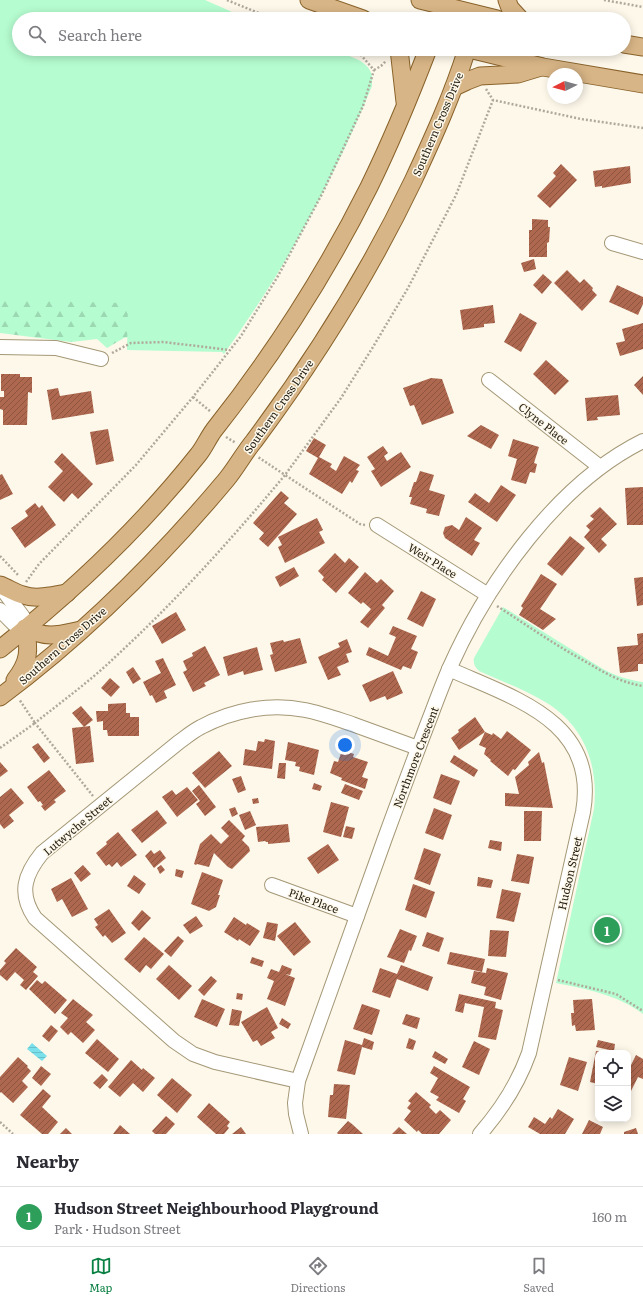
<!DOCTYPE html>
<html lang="en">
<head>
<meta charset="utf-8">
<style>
  body { margin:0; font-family:Literata,serif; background:#f2f2f3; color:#2b2b33 }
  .controls { position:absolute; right:12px; bottom:12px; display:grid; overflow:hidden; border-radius:8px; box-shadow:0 2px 10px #0003 }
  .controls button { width:36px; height:36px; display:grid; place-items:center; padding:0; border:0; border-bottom:1px solid #e1e1e2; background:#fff; color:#2b2b33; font:20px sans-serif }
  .compass { position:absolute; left:547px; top:68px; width:36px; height:36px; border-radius:50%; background:#fff; box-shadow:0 2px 10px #0003; rotate:264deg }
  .you { position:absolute; left:345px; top:745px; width:14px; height:14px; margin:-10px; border:3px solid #fff; border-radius:50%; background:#1a73e8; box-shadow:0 0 0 6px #1a73e833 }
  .badge { display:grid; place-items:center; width:26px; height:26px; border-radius:50%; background:#0b8043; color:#fff; font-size:13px; font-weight:700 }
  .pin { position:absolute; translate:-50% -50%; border:2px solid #fff; box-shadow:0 1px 4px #0006 }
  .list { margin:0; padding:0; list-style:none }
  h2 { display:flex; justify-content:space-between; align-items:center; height:52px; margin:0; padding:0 16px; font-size:17px }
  h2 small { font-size:13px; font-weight:400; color:#7c7c81 }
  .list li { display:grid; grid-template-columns:26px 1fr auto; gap:12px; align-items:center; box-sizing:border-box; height:60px; padding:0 16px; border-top:1px solid #e1e1e2 }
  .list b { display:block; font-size:15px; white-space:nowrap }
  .list p { margin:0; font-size:13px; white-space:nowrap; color:#7c7c81 }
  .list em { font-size:13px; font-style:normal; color:#7c7c81 }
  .icon { flex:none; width:22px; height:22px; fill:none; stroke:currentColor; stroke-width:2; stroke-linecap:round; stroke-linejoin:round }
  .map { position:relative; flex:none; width:643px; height:1134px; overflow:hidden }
  .search { position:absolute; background:#fff; box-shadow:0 2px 10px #0003; left:12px; right:12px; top:12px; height:44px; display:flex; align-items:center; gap:10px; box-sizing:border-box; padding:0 14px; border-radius:22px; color:#7c7c81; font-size:15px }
  .sheet { height:112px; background:#fff }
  nav { display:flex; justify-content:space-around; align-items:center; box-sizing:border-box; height:56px; border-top:1px solid #e1e1e2; background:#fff; font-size:11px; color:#7c7c81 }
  nav a { display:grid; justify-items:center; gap:2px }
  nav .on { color:#0b8043 }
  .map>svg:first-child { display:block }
  .forest { fill:url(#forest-firs) }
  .green { fill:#b5fcd0 }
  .water { fill:url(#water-rules) }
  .building { fill:url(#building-hatch) }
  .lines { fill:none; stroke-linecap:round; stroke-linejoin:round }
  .minor-casing { stroke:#a59877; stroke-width:16 }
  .major-casing { stroke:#89622a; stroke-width:19 }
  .path { stroke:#aea99b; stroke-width:2.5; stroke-dasharray:2 2; stroke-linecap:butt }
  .minor { stroke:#fff; stroke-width:14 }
  .major { stroke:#d8b586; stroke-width:17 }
  .labels { text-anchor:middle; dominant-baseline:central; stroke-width:3; stroke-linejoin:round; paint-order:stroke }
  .street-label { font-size:11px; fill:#272215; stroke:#fdf8ea }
</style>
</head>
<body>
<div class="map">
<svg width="643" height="1134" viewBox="0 0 643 1134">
  <defs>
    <pattern id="forest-firs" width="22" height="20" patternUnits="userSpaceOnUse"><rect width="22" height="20" fill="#b5fcd0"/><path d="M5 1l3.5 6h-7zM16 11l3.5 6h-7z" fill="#9cd8b2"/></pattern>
    <pattern id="water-rules" width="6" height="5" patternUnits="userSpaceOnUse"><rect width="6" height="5" fill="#7ae0eb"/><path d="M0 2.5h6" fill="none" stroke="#6ac0c9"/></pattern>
    <pattern id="building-hatch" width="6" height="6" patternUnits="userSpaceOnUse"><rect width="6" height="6" fill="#ad684f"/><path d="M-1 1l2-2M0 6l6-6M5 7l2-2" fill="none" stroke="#8d5540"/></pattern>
  </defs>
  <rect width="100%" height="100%" fill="#fdf8ea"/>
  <path class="forest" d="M0,298L153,299L152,332L124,338L107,348L97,339L71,342L0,333Z"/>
  <g class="green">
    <path d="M0,0H205L248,19H19V49H326C341,54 369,58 372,76C372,79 372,83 372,86C345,152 313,215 276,276C260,302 242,328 224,354L222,352L127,350L128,303L0,300Z"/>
    <path d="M503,607L603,669C616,676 628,680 643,682V1014C618,995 587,989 556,983L594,809C599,763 583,722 540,699C520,688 499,680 479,671C475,667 473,664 474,658Z"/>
  </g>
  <path class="water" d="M32,1043L47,1056L42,1061L27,1049Z"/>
  <g class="building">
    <path d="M561,164L577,180L550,208L537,196L556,176L553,173Z"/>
    <path d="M630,166L631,183L602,188V186L595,187L593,171Z"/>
    <path d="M532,219L548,220V227H550L549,242L547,243V257H529V230H532Z"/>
    <path d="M534,259L536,269L524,272L521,263Z"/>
    <path d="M567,270L580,283L584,279L593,288L592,290L597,295L582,311L554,283Z"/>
    <path d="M543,274L552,282L542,294L533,285Z"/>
    <path d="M617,285L643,297V304L638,315L609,302Z"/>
    <path d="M493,305L495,323L484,324V327L463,330L460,310Z"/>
    <path d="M520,313L537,323L521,352L504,342Z"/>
    <path d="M643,323V349L620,356L616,343L625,341L622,329Z"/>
    <path d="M546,360L569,381L555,395L533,374Z"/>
    <path d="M1,374H20V377H32V393L28,392L27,425H3V410L0,409V397H4V391H1Z"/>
    <path d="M643,376V395L634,385Z"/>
    <path d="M431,378L442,379L454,413L422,425L414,405L410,406L403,388Z"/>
    <path d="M58,388L60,396L91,391L94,413L52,420L47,390Z"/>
    <path d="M618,395L620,415L597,417L598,420L587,421L585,398Z"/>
    <path d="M481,425L499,435L491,449L467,436Z"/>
    <path d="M108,429L114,461L96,465L90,432Z"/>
    <path d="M314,438L326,445L319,457L332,464L330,467L336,471L344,456L360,465L356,470L359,471L352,483L350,481L342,494L309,474L318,458L306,451Z"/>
    <path d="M513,439L539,447L534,463L537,464L535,473L530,472L526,484L511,480L517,459L508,456Z"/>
    <path d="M383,446L388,453L384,456L387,461L401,452L411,467L381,487L371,471L375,469L367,457Z"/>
    <path d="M62,453L93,484L78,499L72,493L64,502L48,487L63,471L54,462Z"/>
    <path d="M420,471L434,475L429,490L445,495L439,516L426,513L427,509L410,504L412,497H409L414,482H416Z"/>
    <path d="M2,474L13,494L0,500V475Z"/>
    <path d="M501,485L516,495L497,522L468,502L475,493L489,503Z"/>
    <path d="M643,487V525H627L625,488Z"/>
    <path d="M281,491L289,498L284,503L297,514L268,547L259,539L264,533L253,523Z"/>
    <path d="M35,503L39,508L42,505L56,525L25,548L11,528L28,516L25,511Z"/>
    <path d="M600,507L617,524L601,539L607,545L599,553L584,537L590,530L586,526L594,519L590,516Z"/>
    <path d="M466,517L482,528L474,540L480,543L472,556L445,538L443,533L445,527L452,525L459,530Z"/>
    <path d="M317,518L323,530L319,532L325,543L285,563L278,547L282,545L278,537Z"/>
    <path d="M570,536L585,548L562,576L547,564Z"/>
    <path d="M335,553L345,563L349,558L359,567L336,593L322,580L324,577L318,571Z"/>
    <path d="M294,567L299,576L280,587L275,577Z"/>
    <path d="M365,572L377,583L381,579L394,591L382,605L385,608L368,628L360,622L371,609L363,602L361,604L348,593Z"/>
    <path d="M541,574L557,584L540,609L556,619L543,630L519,615L523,608L521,606Z"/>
    <path d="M643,577V605L637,606L634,578Z"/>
    <path d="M421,591L436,599L423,627L407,619Z"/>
    <path d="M176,612L186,630L162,644L152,626Z"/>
    <path d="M393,626L417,636L411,649L418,652L411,669L403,666L401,670L366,655L369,647L388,656L396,637L389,634Z"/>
    <path d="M643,633V664H638V671L620,673L617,647L638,645L637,634Z"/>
    <path d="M300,638L307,663L275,672L270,655L273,654L270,643L283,640L284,642Z"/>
    <path d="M347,639L352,652L346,654L349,662L337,667L341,675L328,680L318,657L340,647L338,643Z"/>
    <path d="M205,646L220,675L204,683L206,686L193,692L183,672L187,670L183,661L193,656L192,653Z"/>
    <path d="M257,647L263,670L244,675L243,671L228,676L223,657Z"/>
    <path d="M163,658L176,685L164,691L167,698L156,703L152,695L150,696L143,682L161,673L155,661Z"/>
    <path d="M133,667L141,679L133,684L126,672Z"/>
    <path d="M393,671L403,693L387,700L385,696L370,702L362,685Z"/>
    <path d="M110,678L120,687L111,697L101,688Z"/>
    <path d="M126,703V713H130V717H139V736H108L107,730H103V721L97,722L96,711H108V704Z"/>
    <path d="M81,706L93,720L84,727L72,713Z"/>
    <path d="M475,717L485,732L459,750L451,738L459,732L458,730Z"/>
    <path d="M90,726L94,762L76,764L72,728Z"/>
    <path d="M507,731L531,750L515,770L513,769L508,776L490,761L491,760L484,754L486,748L479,745L485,732L492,735L493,733L501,739Z"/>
    <path d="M265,739L275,741L272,769L243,765L245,749L256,751L258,741L264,742Z"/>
    <path d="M288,742L319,750L314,775L299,771L300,767L295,766L296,762L285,760Z"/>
    <path d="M38,743L50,758L44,763L32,747Z"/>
    <path d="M342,750L354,754L353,757L368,762L362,777L368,779L365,789L341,780L342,778L330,773L334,761L338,762Z"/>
    <path d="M219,751L232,766L205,788L192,773Z"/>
    <path d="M539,752L542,763L544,762L553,808L505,806V793L519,794L515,777L529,765L528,762Z"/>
    <path d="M454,755L478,770L474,777L450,762Z"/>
    <path d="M0,762L8,771L0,777Z"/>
    <path d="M279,763H286L285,779L277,778Z"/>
    <path d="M49,770L66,791L54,800L56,802L45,811L41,806L43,805L40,801L38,802L27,787Z"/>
    <path d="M441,774L460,781L451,805L433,798Z"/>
    <path d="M241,776L246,790L238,793L232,779Z"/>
    <path d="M314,783L322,786L320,791L312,789Z"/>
    <path d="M345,784L363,791L359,800L341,793Z"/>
    <path d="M199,785L216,807L205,816L196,804L200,801L192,791Z"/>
    <path d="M187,787L198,800L177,817L162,797L172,790L176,795Z"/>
    <path d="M11,788L24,803L9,815L14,821L4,829L0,824V797Z"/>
    <path d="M258,798L259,803L253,804L252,799Z"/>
    <path d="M331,802L349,807L341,837L323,832Z"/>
    <path d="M235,807L238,814L232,817L229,809Z"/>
    <path d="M434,808L452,815L443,840L425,833Z"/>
    <path d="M157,810L167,823L142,843L131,830Z"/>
    <path d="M250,811L256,825L245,830L239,815Z"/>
    <path d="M524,811H542L541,841H524Z"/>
    <path d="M229,820L245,836L242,840L249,847L250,851L232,869L228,867L214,853L209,867L197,864L196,865L194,864L200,844L211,834L221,844L229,836L221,828Z"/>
    <path d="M288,824L290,842L268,844V842H266L265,841L258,842L256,827Z"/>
    <path d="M346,826L355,828L352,839L343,837Z"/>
    <path d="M118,832L137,855L121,867L117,862L112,867L109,864L106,866L96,853L107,844L106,842Z"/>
    <path d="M490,840L502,842L501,851L488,848Z"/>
    <path d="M328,844L339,860L318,874L307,858Z"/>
    <path d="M424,848L441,854L430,885L414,879Z"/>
    <path d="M151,850L154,854L160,850L166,858L154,868L145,856Z"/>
    <path d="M517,854L534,857L529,884L511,881Z"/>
    <path d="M83,865L91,874L81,882L74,873Z"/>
    <path d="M161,865L165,870L160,874L157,868Z"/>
    <path d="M176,869L184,871L182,878L175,876Z"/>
    <path d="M202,872L223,880L218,895H220L216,907L209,911L191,904Z"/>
    <path d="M134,875L146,884L139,894L127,886Z"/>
    <path d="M478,877L493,880L491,888L477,886Z"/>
    <path d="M71,878L88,909L72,917L62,899L57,902L51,889Z"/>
    <path d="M413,884L435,892L426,918L405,910Z"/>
    <path d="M502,889L521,893L514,922L496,918Z"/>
    <path d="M109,909L126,933L112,943L105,935L103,937L95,927L98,925L94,919Z"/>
    <path d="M142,910L151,918L139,931L131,923Z"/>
    <path d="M196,916L203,926L190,934L183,925Z"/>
    <path d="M234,917L246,925L247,923L260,931L250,946L239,939L238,941L224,932Z"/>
    <path d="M267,922L278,924L275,941L263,938Z"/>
    <path d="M295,922L311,942L294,956L277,936Z"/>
    <path d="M400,929L417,936L411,951L409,950L404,963L387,957Z"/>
    <path d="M490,930L509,931L506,957L488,956Z"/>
    <path d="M427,932L444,938L439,952L422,946Z"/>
    <path d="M178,936L184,941L171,957L164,951Z"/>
    <path d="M144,937L164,954L151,969L146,965L140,973L124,959Z"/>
    <path d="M16,948L37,967L33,972L38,976L26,990L20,985L24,980L15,972L7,981L0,975V970L6,963L4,961Z"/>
    <path d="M450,952L485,959L482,972L447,964Z"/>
    <path d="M252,957L264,961L262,967L250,963Z"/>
    <path d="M169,965L192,986L179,1000L156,979Z"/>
    <path d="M282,965L292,969L290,975L285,974L295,978L285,1006L267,999L274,981L267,978L271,969L279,972Z"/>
    <path d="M401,965L433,977L428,991L397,979L390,998L372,992L380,968L397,974Z"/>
    <path d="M487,968L508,973L501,1000L484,995L486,987L471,983L474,971L486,973Z"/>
    <path d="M211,976L217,981L204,996L198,990Z"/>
    <path d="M37,980L42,984L45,981L67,1000L55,1014L29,989Z"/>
    <path d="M237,993L243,994L242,1000L236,999Z"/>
    <path d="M459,994L496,1002L495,1008L503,1010L496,1040L478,1037L484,1007L465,1003L463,1013L455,1011Z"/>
    <path d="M73,999L93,1015L86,1022L95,1030L83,1043L71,1032L68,1035L60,1027L68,1018L61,1013Z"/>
    <path d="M202,999L225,1009L217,1027L194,1017Z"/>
    <path d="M592,999L595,1030L576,1031L575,1025L572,1026L571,1013H574L573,1000Z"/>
    <path d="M362,1004L380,1010L372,1035L353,1029Z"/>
    <path d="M267,1007L278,1028L271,1032L275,1038L261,1046L257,1040L253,1042L241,1022Z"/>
    <path d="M232,1009L242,1011L239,1026L229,1025Z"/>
    <path d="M406,1014L420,1018L417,1029L402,1024Z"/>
    <path d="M282,1018L291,1024L288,1029L279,1024Z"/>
    <path d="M51,1025L58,1031L49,1042L42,1036Z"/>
    <path d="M364,1038L374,1042L372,1050L362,1047L355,1075L337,1071L345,1040L362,1045Z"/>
    <path d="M409,1038L416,1041L413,1050L406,1048Z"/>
    <path d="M97,1039L119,1059L108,1072L85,1053Z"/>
    <path d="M598,1040L615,1044L614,1051L596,1047Z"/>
    <path d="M474,1041L490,1049L479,1075L462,1067Z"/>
    <path d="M435,1051L448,1059L445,1064L432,1057Z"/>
    <path d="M596,1051L604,1052L598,1053V1084L590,1082Z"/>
    <path d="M636,1055L643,1059V1079L638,1077L629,1095L628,1094V1066L630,1067Z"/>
    <path d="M18,1057L28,1066L27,1067L31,1071L22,1081L28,1087L13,1103L1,1092L0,1093V1077Z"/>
    <path d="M569,1057L587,1062L578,1091L560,1085Z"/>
    <path d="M131,1060L142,1070L143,1068L155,1078L143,1092L133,1083L120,1097L108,1087Z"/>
    <path d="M41,1066L51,1074L41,1086L32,1078Z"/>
    <path d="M434,1066L470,1087L463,1099L466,1101L459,1113L436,1100L439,1097L430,1092L438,1078L430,1073Z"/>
    <path d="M102,1074L108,1080L100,1089L93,1083Z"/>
    <path d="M172,1078L192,1095L177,1113L157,1095Z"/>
    <path d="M334,1084L350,1085L346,1119L328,1117L330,1095H333Z"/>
    <path d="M43,1089L51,1096L42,1107L58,1122L48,1134H42L20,1115Z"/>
    <path d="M416,1092L431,1105L429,1107L436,1114L440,1110L451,1120L439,1134H422L418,1130L417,1132L404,1120L411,1111L407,1108L411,1103L408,1101Z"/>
    <path d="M209,1103L230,1122L227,1126L229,1128L224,1134H216L197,1117Z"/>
    <path d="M558,1109L574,1119L565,1134H540L528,1127L534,1117L545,1124L550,1117L552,1119Z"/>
    <path d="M166,1116L175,1124L166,1134H155L152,1131Z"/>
    <path d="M589,1120L603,1127L600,1134H582Z"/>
    <path d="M348,1121L352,1124L363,1134H338L337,1133Z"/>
    <path d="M120,1125L130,1134H113Z"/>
    <path d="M241,1127L246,1134H232Z"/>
    <path d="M399,1127L407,1134H392Z"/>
    <path d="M66,1128L72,1134H60Z"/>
    <path d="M636,1128L638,1134H624V1132Z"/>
  </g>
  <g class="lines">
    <g class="minor-casing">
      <g id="minor">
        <path d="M612,243L643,252"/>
        <path d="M0,347L56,348L101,359"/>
        <path d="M489,380L600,467"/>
        <path d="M377,525L488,595"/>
        <path d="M0,586L23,617L25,628L15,625L0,610"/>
        <path d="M449,669C513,698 599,721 583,812L529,1053C518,1084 501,1110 480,1134"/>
        <path d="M272,885L357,916"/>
        <path d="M298,1081L215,1062L193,1054L174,1041L35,918C18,893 25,874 42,853L179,742C186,737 193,731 201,727C233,710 270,703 305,710C321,713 337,719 352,724C374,732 396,740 418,748"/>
        <path d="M301,1134L296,1114L295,1103L298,1081C327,1000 356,919 385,838C400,797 415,756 431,715C437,699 443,683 450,667C488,582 558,483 643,441"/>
      </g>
    </g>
    <g class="major-casing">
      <g id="major">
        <path d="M309,0L363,19"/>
        <path d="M420,0L497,19"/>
        <path d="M507,0L510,8L520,19"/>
        <path d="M624,44L643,47"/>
        <path d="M399,49L405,102"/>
        <path d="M469,49L543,67L643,84"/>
        <path d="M454,87L467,81L480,76L518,74L541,67"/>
        <path d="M0,585C8,588 15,593 23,595C37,600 53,595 67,593"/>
        <path d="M25,628C47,639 58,635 81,630"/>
        <path d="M0,649C72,592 141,527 198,455C204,448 208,438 214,430C274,354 326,273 369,187C391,142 410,96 428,49"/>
        <path d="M15,680C29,662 30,650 25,628"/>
        <path d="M0,697C83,635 159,560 226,480C236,468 244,453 254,441C315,359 369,273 413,181C433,138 453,94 467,49"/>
      </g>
    </g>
    <g class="path">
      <path d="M227,0L273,19"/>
      <path d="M604,0L643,7"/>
      <path d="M374,70L381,66L386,61"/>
      <path d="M486,89L493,100L581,119L643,128"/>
      <path d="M112,353L131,343L164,342L229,350"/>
      <path d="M193,397L211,412"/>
      <path d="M226,437L236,443"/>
      <path d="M365,525L360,524L285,475L341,398L373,347L408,288L456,195L493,100"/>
      <path d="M0,556L19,576"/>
      <path d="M26,582L39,564L136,465L193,397L241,336L278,276L322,194L363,106L374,70L360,54L346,49"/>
      <path d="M497,606C525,624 552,643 581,659C602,671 618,682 643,686"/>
      <path d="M0,748L35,723L19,699"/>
      <path d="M93,796L35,723C61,702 89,682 113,659C175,602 231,540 285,475L258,457"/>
      <path d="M558,980L616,994L643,1011"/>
      <path d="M0,1122L13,1134"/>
    </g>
    <use href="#minor" class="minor"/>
    <use href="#major" class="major"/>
  </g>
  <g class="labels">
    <g class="street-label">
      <text transform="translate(437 124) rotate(-67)">Southern Cross Drive</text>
      <text transform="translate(278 406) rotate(-55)">Southern Cross Drive</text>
      <text transform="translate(544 423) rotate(38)">Clyne Place</text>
      <text transform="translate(433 560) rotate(32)">Weir Place</text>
      <text transform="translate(62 645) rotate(-41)">Southern Cross Drive</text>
      <text transform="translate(415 757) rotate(-69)">Northmore Crescent</text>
      <text transform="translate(77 825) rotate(-40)">Lutwyche Street</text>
      <text transform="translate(569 873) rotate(-77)">Hudson Street</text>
      <text transform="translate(314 900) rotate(20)">Pike Place</text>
    </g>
  </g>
</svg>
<div class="controls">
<button><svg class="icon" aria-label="locate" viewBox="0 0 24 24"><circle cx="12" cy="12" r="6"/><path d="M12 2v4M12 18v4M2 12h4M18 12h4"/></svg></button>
<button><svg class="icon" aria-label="layers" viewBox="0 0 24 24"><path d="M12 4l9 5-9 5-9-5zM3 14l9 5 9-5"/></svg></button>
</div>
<svg class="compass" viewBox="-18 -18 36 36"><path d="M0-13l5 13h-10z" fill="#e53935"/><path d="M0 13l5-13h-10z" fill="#7c7c81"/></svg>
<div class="you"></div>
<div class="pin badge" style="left:607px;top:930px;background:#2e9e5b">1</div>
<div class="search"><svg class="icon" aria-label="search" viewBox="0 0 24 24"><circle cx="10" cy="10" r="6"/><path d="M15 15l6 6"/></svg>Search here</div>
</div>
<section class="sheet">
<h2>Nearby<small></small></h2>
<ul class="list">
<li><span class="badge" style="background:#2e9e5b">1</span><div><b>Hudson Street Neighbourhood Playground</b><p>Park · Hudson Street</p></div><em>160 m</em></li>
</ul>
</section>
<nav>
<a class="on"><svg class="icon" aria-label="map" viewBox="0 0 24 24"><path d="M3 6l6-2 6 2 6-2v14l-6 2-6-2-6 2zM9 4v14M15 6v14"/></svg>Map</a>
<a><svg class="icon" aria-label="directions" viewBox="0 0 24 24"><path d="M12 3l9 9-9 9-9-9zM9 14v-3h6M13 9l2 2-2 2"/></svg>Directions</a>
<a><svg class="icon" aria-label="saved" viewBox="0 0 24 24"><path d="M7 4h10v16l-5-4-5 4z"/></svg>Saved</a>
</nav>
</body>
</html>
